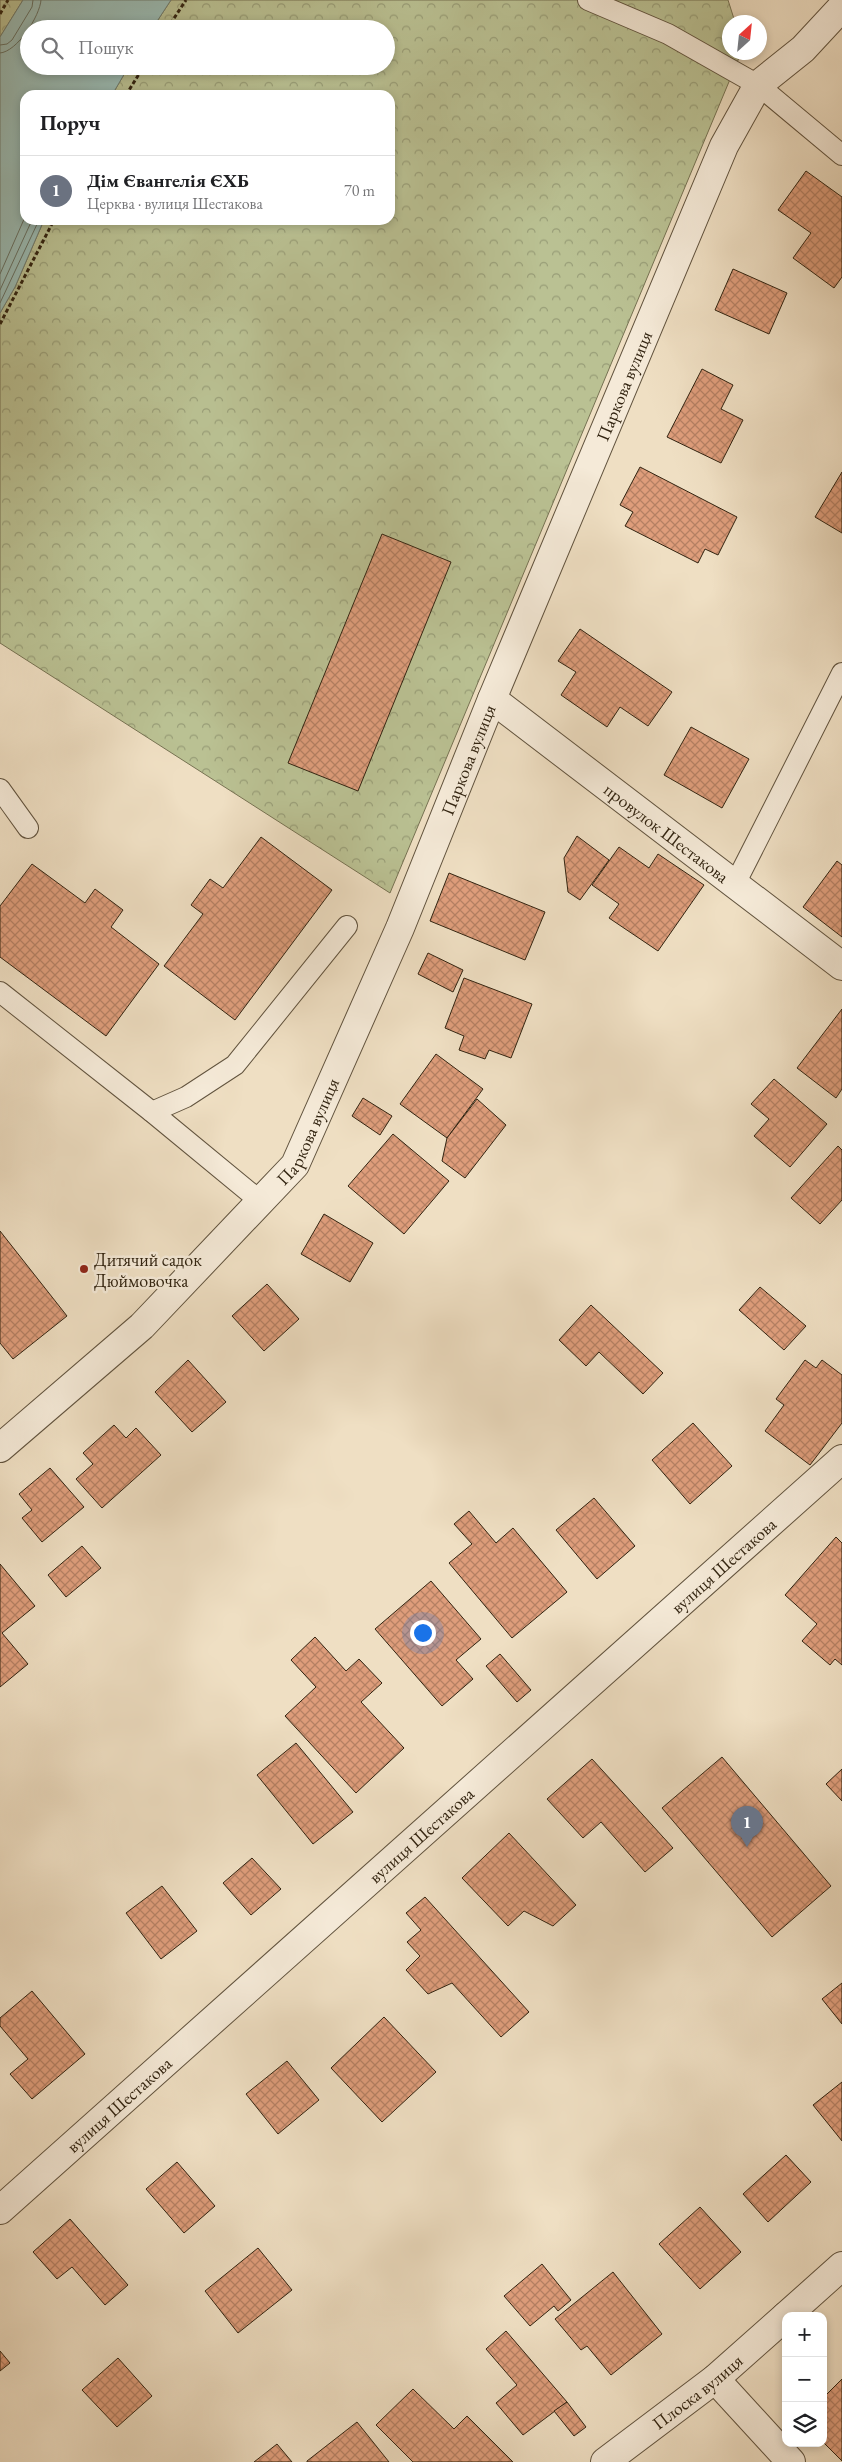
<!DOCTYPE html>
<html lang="uk">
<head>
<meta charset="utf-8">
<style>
  body { margin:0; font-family:"EB Garamond",serif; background:#f6f6f6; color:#202124 }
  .controls { position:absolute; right:15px; bottom:15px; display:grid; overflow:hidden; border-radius:10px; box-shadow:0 2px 8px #0003 }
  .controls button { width:45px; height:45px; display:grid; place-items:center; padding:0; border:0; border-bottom:1px solid #e0e0e0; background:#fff; color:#202124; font:25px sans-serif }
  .compass { position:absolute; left:722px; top:15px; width:45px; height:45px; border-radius:50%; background:#fff; box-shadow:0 2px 8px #0003; rotate:27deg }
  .you { position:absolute; left:422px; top:1632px; width:18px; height:18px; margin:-12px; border:4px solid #fff; border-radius:50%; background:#1a73e8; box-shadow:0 0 0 8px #1a73e833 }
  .badge { display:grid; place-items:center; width:32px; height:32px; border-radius:50%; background:#7c3aed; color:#fff; font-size:16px; font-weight:700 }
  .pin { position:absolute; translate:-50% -41px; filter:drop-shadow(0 1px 2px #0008) }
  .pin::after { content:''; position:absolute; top:26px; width:18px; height:15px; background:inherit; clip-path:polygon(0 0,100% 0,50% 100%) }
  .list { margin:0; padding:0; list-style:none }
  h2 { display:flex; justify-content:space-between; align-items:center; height:65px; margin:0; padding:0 20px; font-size:21px }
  h2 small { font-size:16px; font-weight:400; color:#757577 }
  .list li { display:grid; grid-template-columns:32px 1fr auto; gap:15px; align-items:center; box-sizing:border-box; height:70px; padding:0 20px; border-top:1px solid #e0e0e0 }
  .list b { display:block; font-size:19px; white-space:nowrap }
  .list p { margin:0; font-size:16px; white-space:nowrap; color:#757577 }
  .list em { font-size:16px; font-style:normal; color:#757577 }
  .icon { flex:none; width:28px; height:28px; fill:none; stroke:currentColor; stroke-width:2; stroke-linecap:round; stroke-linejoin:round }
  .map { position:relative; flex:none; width:842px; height:2462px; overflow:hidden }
  .search { position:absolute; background:#fff; box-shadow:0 2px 8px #0003; left:20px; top:20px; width:375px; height:55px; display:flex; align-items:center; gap:12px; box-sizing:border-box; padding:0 18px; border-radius:28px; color:#757577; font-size:19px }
  .panel { position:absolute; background:#fff; box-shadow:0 2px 8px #0003; left:20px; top:90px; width:375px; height:135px; border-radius:15px }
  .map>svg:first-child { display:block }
  .forest { fill:url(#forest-crowns); stroke:#767252 }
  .water { fill:#9abcb5; stroke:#707f73 }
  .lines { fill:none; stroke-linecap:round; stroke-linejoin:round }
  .shore { stroke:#667063; stroke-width:1 }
  .building { fill:url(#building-cross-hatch); stroke:#322411 }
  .service-casing { stroke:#61533e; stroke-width:22 }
  .minor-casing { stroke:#61533e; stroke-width:30 }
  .tertiary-casing { stroke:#61533e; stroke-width:30 }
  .path { stroke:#322411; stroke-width:3; stroke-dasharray:4 2.5; stroke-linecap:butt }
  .service { stroke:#f5ead8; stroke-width:20 }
  .minor { stroke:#f5ead8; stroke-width:28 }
  .tertiary { stroke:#f5ead8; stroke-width:28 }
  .poi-dot { fill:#8f2418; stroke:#f5ead8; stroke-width:2 }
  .labels { text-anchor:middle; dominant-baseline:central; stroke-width:5; stroke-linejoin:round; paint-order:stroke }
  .street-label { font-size:18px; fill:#322411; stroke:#f5ead8 }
  .poi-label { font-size:18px; fill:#322411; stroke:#f5ead8; text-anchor:start }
</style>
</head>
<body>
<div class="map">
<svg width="842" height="2462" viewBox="0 0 842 2462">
  <defs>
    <pattern id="forest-crowns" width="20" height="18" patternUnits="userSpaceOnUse" patternTransform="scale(1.25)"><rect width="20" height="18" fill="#bac193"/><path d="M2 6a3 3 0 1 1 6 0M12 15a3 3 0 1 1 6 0" fill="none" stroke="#989d77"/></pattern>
    <pattern id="building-cross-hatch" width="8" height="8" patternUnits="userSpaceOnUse" patternTransform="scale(1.25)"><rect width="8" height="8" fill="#de9d7b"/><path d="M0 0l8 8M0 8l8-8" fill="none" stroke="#b58063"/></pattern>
  </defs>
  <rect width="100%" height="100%" fill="#efdfc3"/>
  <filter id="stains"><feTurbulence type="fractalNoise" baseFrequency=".004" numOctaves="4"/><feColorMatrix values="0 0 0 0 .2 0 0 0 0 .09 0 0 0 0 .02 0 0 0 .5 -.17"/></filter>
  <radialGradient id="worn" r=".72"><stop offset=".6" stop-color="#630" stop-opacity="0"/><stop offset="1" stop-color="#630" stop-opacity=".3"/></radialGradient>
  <g class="forest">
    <path d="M0,0H23L0,37Z"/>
    <path d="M171,0H728L735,22H730V52L741,53L390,893L0,643V313L15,287L44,220H390V95H112L129,66H386V29H152Z"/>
  </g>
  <path class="water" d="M23,0H171L152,29H29V66H129L112,95H25V220H44L15,287L0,313V37Z"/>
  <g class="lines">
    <g class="shore">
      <path d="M0,45L7,44L12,40L32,7L33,0"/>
      <path d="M0,53C17,52 40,16 41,0"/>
      <path d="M0,274L25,217"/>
      <path d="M0,290L32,220"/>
      <path d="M0,303L39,220"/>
    </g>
  </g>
  <g class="building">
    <path d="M806,171L842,197V277L834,288L793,258L811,233L778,210Z"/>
    <path d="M733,269L787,293L769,334L715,310Z"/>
    <path d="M702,369L733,385L721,409L743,420L721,463L667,437Z"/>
    <path d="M640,467L737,517L718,555L705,549L698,563L625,526L633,512L620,505Z"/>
    <path d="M842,472V533L815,517Z"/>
    <path d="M382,534L451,562L358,791L288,763Z"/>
    <path d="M580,629L672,692L648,726L620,707L607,727L561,695L576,672L558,661Z"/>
    <path d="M691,727L749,759L722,808L664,775Z"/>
    <path d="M577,836L609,860L580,900L568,892L564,858Z"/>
    <path d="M261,837L332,890L235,1020L164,966L203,914L191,905L210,879L223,888Z"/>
    <path d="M619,847L649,868L658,854L704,885L658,951L609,918L619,904L592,885Z"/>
    <path d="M837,861L842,865V937L803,907Z"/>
    <path d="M32,864L85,903L95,889L123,910L111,927L159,964L106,1036L0,957V906Z"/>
    <path d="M449,873L545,912L525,960L430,921Z"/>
    <path d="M428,953L463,970L453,992L418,974Z"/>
    <path d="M464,978L532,1004L511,1058L489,1050L485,1059L459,1050L464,1036L445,1028Z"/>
    <path d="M842,1009V1089L836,1098L797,1068Z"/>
    <path d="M436,1054L483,1089L447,1138L400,1104Z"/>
    <path d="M774,1079L827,1124L790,1167L754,1136L769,1119L751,1104Z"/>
    <path d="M363,1098L392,1116L380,1135L352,1116Z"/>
    <path d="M477,1099L506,1125L465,1178L442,1161L447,1138Z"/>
    <path d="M393,1134L449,1181L404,1234L348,1186Z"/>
    <path d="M838,1146L842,1150V1200L820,1224L791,1198Z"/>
    <path d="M324,1214L373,1243L350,1282L301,1254Z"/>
    <path d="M0,1231L67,1316L13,1359L0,1343Z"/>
    <path d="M267,1284L299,1319L264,1351L232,1316Z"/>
    <path d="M760,1287L806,1326L784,1350L739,1310Z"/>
    <path d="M591,1305L663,1373L643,1394L599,1352L586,1366L559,1340Z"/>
    <path d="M188,1360L226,1402L192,1432L155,1392Z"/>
    <path d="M805,1360L816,1368L822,1360L842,1375V1423L810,1465L765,1431L784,1405L776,1399Z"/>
    <path d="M693,1423L732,1466L690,1504L652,1460Z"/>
    <path d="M114,1425L126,1438L136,1428L161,1455L102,1508L76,1479L93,1464L83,1453Z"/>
    <path d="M50,1468L84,1507L42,1542L22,1518L32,1510L19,1494Z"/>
    <path d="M594,1498L635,1546L597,1579L556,1530Z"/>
    <path d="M469,1511L496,1543L513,1528L567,1592L512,1638L449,1563L472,1544L454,1524Z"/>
    <path d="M836,1537L842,1543V1665L835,1659L830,1665L802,1641L817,1624L785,1595Z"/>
    <path d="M82,1546L101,1568L66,1597L48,1575Z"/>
    <path d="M0,1564L35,1606L2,1633L28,1664L0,1687Z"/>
    <path d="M431,1581L481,1639L456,1660L473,1679L442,1706L375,1629Z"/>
    <path d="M315,1637L346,1671L359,1659L382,1683L361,1702L404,1748L356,1793L285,1716L316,1687L291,1660Z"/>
    <path d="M500,1654L531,1690L517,1702L486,1666Z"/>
    <path d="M296,1743L353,1812L313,1844L257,1775Z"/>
    <path d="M722,1757L831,1886L772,1937L662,1808Z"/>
    <path d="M592,1759L673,1848L645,1872L601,1822L583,1838L547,1799Z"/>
    <path d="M842,1769V1801L826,1784Z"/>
    <path d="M509,1833L576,1905L553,1926L524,1911L508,1926L462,1878Z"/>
    <path d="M252,1858L281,1889L251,1915L223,1883Z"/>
    <path d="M162,1886L197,1931L161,1959L126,1913Z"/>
    <path d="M425,1897L529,2012L501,2037L452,1983L428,1994L406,1970L420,1956L407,1942L421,1930L406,1913Z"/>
    <path d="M842,1983V2024L822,1999Z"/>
    <path d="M32,1991L85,2054L32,2099L10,2074L28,2059L0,2026V2018Z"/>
    <path d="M384,2017L436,2072L382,2122L331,2068Z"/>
    <path d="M287,2061L319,2100L278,2134L246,2094Z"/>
    <path d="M842,2082V2141L813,2105Z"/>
    <path d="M786,2155L811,2182L768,2222L743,2194Z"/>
    <path d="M177,2162L215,2206L184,2233L146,2189Z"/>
    <path d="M700,2207L741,2252L700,2289L659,2244Z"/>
    <path d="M70,2219L128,2285L105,2305L72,2267L57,2279L33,2252Z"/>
    <path d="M258,2248L292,2290L238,2333L205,2291Z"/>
    <path d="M542,2264L571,2300L558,2311L554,2306L530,2326L504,2296Z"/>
    <path d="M613,2272L662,2334L611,2375L587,2346L581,2350L555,2319Z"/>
    <path d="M506,2331L567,2402L523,2435L496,2403L517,2385L486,2349Z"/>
    <path d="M0,2351L10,2363L0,2371Z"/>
    <path d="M118,2358L152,2396L117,2427L82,2390Z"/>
    <path d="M842,2379V2461L823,2442V2398Z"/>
    <path d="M413,2389L454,2429L467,2416L513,2462H413L376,2425Z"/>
    <path d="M567,2402L586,2427L574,2436L554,2411Z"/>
    <path d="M357,2422L389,2462H307V2461Z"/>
    <path d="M277,2444L292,2462H254Z"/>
  </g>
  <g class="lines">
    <g class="service-casing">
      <g id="service">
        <path d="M588,0L668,34L758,85L842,155"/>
        <path d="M0,789L28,828"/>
        <path d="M734,886L842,673"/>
        <path d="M0,992L152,1112L260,1201"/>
        <path d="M152,1112L186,1097L235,1065L347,926"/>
      </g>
    </g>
    <g class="minor-casing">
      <g id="minor">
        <path id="s1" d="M492,699L842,966"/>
        <path id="s2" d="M0,1448L142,1326L295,1165L400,928L492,699L724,146L758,85L803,49L842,7"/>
        <path d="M786,2316L842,2266"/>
        <path d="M715,2379L791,2462"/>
        <path id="s3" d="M605,2462L715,2379L786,2316"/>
      </g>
    </g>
    <g class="tertiary-casing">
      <g id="tertiary">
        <path id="s4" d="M0,2210L842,1459"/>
      </g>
    </g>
    <g class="path">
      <path d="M0,14L8,0"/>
      <path d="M167,29L186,0"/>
      <path d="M126,95L144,66"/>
      <path d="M0,324L54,220"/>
    </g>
    <use href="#service" class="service"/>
    <use href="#minor" class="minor"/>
    <use href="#tertiary" class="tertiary"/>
  </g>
  <circle class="poi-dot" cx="84" cy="1269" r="5"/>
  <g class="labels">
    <g class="street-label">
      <text stroke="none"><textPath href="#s2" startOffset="1255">Паркова вулиця</textPath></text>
      <text stroke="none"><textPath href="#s2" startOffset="850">Паркова вулиця</textPath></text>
      <text stroke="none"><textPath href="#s1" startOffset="220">провулок Шестакова</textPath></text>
      <text stroke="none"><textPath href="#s2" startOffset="445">Паркова вулиця</textPath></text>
      <text stroke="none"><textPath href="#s4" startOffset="969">вулиця Шестакова</textPath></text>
      <text stroke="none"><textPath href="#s4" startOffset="564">вулиця Шестакова</textPath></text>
      <text stroke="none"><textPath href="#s4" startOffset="159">вулиця Шестакова</textPath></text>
      <text stroke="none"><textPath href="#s3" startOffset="116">Плоска вулиця</textPath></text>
    </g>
    <g class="poi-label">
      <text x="94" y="1259">Дитячий садок<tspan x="94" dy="21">Дюймовочка</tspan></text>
    </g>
  </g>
  <rect width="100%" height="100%" filter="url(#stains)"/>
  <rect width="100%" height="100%" fill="url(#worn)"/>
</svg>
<div class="controls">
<button>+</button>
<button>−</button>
<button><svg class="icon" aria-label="layers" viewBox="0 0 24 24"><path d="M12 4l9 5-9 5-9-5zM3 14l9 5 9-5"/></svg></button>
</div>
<svg class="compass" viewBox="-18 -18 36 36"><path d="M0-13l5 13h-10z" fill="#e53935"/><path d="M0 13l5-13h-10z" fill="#757577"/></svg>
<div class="you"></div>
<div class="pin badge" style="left:747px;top:1847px;background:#6b7280">1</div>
<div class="search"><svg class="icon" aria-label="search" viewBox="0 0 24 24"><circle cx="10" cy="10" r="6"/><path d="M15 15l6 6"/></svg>Пошук</div>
<section class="panel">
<h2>Поруч<small></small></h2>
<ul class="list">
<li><span class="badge" style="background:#6b7280">1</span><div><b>Дім Євангелія ЄХБ</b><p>Церква · вулиця Шестакова</p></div><em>70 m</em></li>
</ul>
</section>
</div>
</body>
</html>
